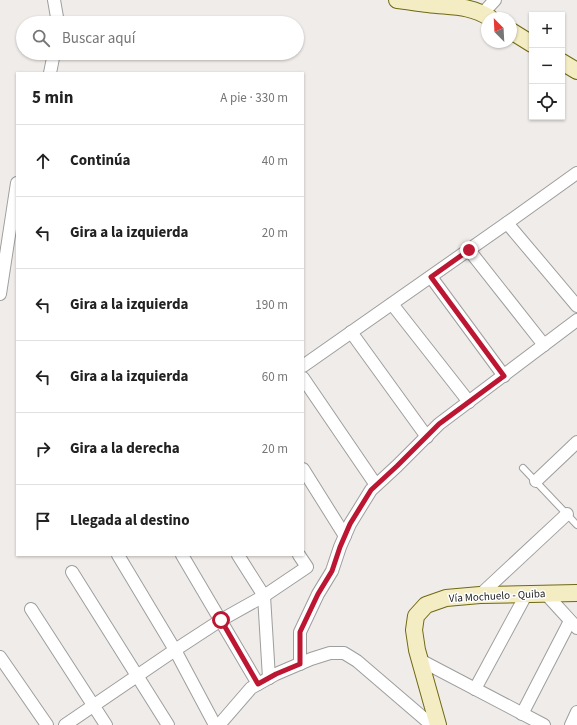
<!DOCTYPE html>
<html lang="es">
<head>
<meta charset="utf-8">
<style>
  body { margin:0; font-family:"Source Sans 3",sans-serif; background:#f2f2f2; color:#222 }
  .controls { position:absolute; right:12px; top:12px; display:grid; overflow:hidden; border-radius:0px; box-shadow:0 1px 3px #0004 }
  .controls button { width:36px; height:36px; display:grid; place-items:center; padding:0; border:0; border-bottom:1px solid #e0e0e0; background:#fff; color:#222; font:20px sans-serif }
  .compass { position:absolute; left:481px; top:12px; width:36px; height:36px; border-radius:50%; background:#fff; box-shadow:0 1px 3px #0004; rotate:336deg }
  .stop { position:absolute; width:12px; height:12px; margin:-9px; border:3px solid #bc1633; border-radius:50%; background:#fff }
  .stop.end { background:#bc1633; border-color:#fff; box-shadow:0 1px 4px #0008 }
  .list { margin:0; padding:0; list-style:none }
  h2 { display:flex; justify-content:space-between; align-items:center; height:52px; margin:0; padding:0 16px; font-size:17px }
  h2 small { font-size:13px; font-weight:400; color:#767676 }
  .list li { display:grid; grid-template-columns:26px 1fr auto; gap:12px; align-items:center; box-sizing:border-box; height:72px; padding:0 16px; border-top:1px solid #e0e0e0 }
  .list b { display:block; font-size:15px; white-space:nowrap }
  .list em { font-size:13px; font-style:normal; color:#767676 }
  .icon { flex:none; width:22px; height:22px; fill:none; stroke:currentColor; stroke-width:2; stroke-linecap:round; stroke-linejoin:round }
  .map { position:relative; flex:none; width:577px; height:725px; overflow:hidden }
  .search { position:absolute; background:#fff; box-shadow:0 1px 3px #0004; left:16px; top:16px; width:288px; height:44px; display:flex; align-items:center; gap:10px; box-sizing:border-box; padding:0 14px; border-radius:22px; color:#767676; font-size:15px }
  .panel { position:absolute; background:#fff; box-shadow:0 1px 3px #0004; left:16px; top:72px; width:288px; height:484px; border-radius:0px }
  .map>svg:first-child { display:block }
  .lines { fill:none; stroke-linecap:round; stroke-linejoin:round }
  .lane-casing { stroke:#9e9e9e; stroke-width:8 }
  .street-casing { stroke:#9e9e9e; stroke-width:14 }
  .secondary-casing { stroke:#6f6811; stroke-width:18 }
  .lane { stroke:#fff; stroke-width:6 }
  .street { stroke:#fff; stroke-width:12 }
  .secondary { stroke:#f4edc4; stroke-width:16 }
  .route { stroke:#bc1633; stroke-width:5 }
  .labels { text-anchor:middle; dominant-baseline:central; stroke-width:3; stroke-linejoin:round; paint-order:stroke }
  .street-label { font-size:11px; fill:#212121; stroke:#fff }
</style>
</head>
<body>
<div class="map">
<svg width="577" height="725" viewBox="0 0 577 725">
  <rect width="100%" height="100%" fill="#f0ece9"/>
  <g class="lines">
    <g class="lane-casing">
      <path id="lane" d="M523,468L577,525"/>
    </g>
    <g class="street-casing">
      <g id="street">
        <path d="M54,0L58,23"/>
        <path d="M483,13L495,0"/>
        <path d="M50,73L54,53"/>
        <path d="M507,223L577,306"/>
        <path d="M469,250L544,345"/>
        <path d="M431,277L504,376"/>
        <path d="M0,294L17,183"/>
        <path d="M392,304L469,402"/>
        <path d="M351,332L427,437"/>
        <path d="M303,366L507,223L577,173"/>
        <path d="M303,378L376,485"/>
        <path d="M303,469L345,536"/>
        <path d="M536,481L577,442"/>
        <path d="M118,555L175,650L215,725"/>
        <path d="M182,555L258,684"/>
        <path d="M238,555L264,596L269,678"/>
        <path d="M72,572L168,725"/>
        <path d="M545,593L577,628"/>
        <path d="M480,595L567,514"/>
        <path d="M31,609L106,725"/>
        <path d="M0,657L47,725"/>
        <path d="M420,660L544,725"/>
        <path d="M300,664V632L318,594L332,571L340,547L350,524L371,490L397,466L439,424L577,320"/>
        <path d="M475,689L527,593"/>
        <path d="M522,714L570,621"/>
        <path d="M65,725L175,650L221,620L264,596L307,567L299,555"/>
        <path d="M219,725L251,688L276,674L311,659L330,653H344L357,661L427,721L437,722"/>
        <path d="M571,725L577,712"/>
      </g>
    </g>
    <g class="secondary-casing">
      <g id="secondary">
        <path d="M397,0C407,1 418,3 428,4C451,7 470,5 490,18"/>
        <path d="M511,31L532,44"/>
        <path d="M562,62L577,71"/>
        <path d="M438,725L417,650L414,630L416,616L426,605L446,598L480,595L577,593"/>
      </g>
    </g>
    <use href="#lane" class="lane"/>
    <use href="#street" class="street"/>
    <use href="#secondary" class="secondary"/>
  </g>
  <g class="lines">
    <path class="route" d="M221,620L258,684L276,674L300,664V632L318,594L332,571L340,547L350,524L371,490L397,466L439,424L504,376L431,277L469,250"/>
  </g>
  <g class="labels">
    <g class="street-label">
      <text transform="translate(497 596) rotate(-3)">Vía Mochuelo - Quiba</text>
    </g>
  </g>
</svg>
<div class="controls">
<button>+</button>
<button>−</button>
<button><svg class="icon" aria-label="locate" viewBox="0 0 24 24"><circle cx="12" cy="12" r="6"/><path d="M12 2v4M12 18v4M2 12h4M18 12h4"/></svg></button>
</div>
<svg class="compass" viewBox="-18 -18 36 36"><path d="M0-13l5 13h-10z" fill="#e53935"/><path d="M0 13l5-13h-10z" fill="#767676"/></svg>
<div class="stop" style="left:221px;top:620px"></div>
<div class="stop end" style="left:469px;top:250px"></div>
<div class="search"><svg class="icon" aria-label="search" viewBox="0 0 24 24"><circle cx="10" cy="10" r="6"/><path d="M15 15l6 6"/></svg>Buscar aquí</div>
<section class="panel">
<h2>5 min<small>A pie · 330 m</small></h2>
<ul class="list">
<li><svg class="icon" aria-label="ahead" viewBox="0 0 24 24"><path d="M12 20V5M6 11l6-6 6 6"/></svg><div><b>Continúa</b></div><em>40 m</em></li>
<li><svg class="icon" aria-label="left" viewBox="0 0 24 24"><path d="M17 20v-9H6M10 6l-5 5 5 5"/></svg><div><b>Gira a la izquierda</b></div><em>20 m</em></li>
<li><svg class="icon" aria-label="left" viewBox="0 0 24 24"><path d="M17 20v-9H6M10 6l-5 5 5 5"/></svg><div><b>Gira a la izquierda</b></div><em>190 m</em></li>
<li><svg class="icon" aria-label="left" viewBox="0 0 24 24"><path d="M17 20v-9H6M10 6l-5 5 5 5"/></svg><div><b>Gira a la izquierda</b></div><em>60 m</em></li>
<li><svg class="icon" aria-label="right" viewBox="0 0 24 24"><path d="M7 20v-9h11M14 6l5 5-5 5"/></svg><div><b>Gira a la derecha</b></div><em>20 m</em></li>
<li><svg class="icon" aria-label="arrive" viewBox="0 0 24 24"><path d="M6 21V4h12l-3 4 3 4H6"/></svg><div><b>Llegada al destino</b></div></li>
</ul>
</section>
</div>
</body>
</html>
